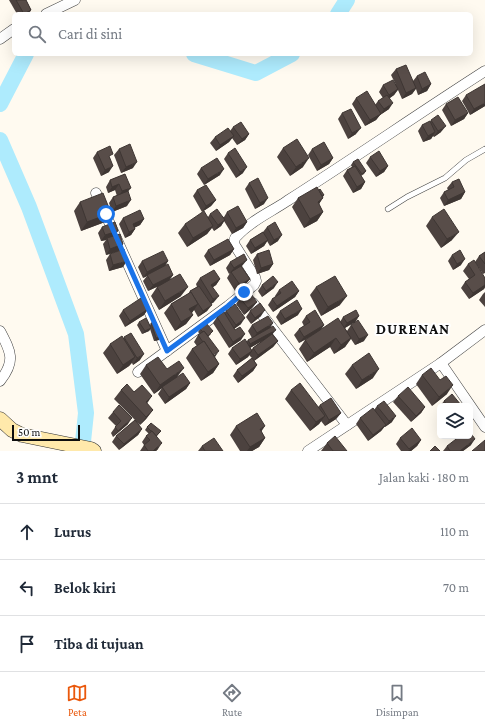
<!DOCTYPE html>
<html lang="id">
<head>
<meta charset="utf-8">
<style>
  body { margin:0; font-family:"Crimson Pro",serif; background:#f2f2f3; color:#1f2937 }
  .controls { position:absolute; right:12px; bottom:12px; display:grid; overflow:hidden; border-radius:6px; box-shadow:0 4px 16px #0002 }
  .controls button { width:36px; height:36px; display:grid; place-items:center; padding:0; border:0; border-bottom:1px solid #e0e1e3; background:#fff; color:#1f2937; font:20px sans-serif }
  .scale { position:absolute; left:12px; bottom:10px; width:68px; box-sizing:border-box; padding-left:4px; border:2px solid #0e0e0e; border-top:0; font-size:11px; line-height:14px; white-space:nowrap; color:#0e0e0e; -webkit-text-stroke:3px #fff; paint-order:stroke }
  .stop { position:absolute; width:12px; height:12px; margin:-9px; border:3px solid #1a73e8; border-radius:50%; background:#fff }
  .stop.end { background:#1a73e8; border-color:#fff; box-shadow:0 1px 4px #0008 }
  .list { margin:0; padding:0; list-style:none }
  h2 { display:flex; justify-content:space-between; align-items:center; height:52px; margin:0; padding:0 16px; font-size:17px }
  h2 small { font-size:13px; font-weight:400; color:#747a83 }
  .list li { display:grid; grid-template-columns:26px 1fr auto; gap:12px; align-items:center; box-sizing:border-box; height:56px; padding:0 16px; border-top:1px solid #e0e1e3 }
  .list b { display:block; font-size:15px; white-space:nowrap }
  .list em { font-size:13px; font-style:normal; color:#747a83 }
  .icon { flex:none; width:22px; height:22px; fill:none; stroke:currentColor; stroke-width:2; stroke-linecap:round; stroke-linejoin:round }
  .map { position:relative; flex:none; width:485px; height:451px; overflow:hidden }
  .search { position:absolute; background:#fff; box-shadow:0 4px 16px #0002; left:12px; right:12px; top:12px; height:44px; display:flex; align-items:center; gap:10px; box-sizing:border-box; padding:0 14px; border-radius:6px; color:#747a83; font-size:15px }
  .sheet { height:220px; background:#fff }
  nav { display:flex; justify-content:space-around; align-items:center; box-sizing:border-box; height:56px; border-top:1px solid #e0e1e3; background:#fff; font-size:11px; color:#747a83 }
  nav a { display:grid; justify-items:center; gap:2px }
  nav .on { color:#ea580c }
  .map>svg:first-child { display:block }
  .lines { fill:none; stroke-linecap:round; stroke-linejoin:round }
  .river { stroke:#aeebfd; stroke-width:16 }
  .lane-casing { stroke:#414141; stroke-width:6 }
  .street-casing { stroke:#414141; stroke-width:11 }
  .secondary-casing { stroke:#303030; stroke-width:15 }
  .lane { stroke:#fff; stroke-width:5 }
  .street { stroke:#fff; stroke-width:10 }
  .secondary { stroke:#ffe9ab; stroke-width:14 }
  .wall { fill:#4c423f; fill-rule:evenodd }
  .shaded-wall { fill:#3e3633 }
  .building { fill:#584d49; stroke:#3e3633 }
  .route { stroke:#1a73e8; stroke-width:5 }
  .labels { text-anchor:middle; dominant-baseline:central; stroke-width:4; stroke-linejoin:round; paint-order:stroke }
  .district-label { font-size:15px; font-weight:bold; letter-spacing:1px; fill:#0e0e0e; stroke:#fff }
</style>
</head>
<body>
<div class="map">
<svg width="485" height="451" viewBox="0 0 485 451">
  <rect width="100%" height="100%" fill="#fffaf0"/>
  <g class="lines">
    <g class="river">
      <path d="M338,14L347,0"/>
      <path d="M194,54L256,73L292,54"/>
      <path d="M0,104L26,54"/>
      <path d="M0,140L29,207L76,334L86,413L82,451"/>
    </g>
    <g class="lane-casing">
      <path id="lane" d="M388,209L407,197L445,178L466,160L485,149"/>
    </g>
    <g class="street-casing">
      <g id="street">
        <path d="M46,14L75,0"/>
        <path d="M0,39L14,29"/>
        <path d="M96,193L167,351"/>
        <path d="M253,303L347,425"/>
        <path d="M0,331C11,352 16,361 0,381"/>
        <path d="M441,363L485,427"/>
        <path d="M138,372L228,306L254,285L256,281L255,277L234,244C234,241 234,238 237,236C250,221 271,212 287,201C353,159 418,114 485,71"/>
        <path d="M308,451L441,363L485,330"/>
      </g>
    </g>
    <g class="secondary-casing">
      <path id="secondary" d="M0,419L12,430L22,435L91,449L94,451"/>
    </g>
    <use href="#lane" class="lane"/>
    <use href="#street" class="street"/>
    <use href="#secondary" class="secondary"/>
  </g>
  <g class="wall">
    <path d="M9,0H26L31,10L29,14H17Z"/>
    <path d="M396,69L413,81L417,76L431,84L427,91L418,95L416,89L412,94L402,99L398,90L394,95L390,98L389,109L380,115L376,120L365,126L352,104L356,98L375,105L378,101L383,98L379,92L383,85H396L391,75Z"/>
    <path d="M466,95L485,106L470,115L462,101Z"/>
    <path d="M446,104L468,113L464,119L451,126L442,110Z"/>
    <path d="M342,113L356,134L348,139L338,119Z"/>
    <path d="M431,120L441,132L434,137L433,136L431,139L423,142L418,131L422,125L430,122Z"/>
    <path d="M233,127L249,134L245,140L237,145L232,138L229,142L216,151L210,143L215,137L230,131Z"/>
    <path d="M283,148L303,167L290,176L277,157Z"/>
    <path d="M119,149L133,168L121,173L114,155Z"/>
    <path d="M312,149L333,158L329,164L317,171L308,155Z"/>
    <path d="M97,152L110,158L109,172L101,176L93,158Z"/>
    <path d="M228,153L243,173L236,178L224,159Z"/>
    <path d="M370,157L388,166L384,172L376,177L366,163Z"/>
    <path d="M353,162L366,171L364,174L361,176L365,182L361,189L353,193L343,176L347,170L352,167L351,165Z"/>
    <path d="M201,168L220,175L204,185L197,174Z"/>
    <path d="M125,174L128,192L127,206L112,212L109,203L113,197L117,196L115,190L108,193L106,187L110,180Z"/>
    <path d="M452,182L465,192L461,199L444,206L440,198L444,192L448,190L447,188Z"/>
    <path d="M249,183L264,204L255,209L245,189Z"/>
    <path d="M197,190L216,200L211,206L202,212L193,196Z"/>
    <path d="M319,190L324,195L319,204L323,212L317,221L304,228L292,207L298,198Z"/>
    <path d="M80,202L111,213L105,222L81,231L74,211Z"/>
    <path d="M227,212L247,222L243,228L232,234L224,221L221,226L214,231L212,228L207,234L187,247L178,233L185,224L208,217L210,214L224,217Z"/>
    <path d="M432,217L452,240L441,248L426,226Z"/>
    <path d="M123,218L144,219L140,225L134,228L135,229L131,235L125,238L119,224Z"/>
    <path d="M102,227L115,236L123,244L119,251L106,255L103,244L106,240L101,241L98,233Z"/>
    <path d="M267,227L278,241L270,246L267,241L264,246L251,254L246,246L250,240L263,232Z"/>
    <path d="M234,249L230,255L210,266L204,256L208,250Z"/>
    <path d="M485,252V273L483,274L475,262L479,256Z"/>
    <path d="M110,254L123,267L109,271L106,260Z"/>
    <path d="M257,254L273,264L269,270L257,274L253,260Z"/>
    <path d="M452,255L461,265L453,270L448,261Z"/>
    <path d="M142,261H168L165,266L173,275L169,280L181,296L159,310L151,296L157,287L163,284L148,291L143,281L147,276L143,278L138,267Z"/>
    <path d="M230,262L242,266V267L250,279L245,285L235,291L227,278L230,273L229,274L226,268Z"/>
    <path d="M468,264L485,278V287L484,289L469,299L461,288L465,282L469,279L463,271Z"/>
    <path d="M200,278L220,279L216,285L213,287L214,302L211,304L207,311L198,317L194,310L191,313L193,315L186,324L175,331L164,313L171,304L188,294L190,291L197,287L196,284Z"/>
    <path d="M262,285L274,288L262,297L258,291Z"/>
    <path d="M316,287L340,305L321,316L310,295Z"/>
    <path d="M279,290L299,291L295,297L273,312L268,305L272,299L276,297L275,296Z"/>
    <path d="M485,292V307L479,300L483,294Z"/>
    <path d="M240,298L257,302L252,308L244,315L236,304Z"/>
    <path d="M148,309L144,315L125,327L119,316L123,310Z"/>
    <path d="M226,311L241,324L234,329L241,340L229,348L213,323L217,317L224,313Z"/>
    <path d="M250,311L261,316L251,324L246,317Z"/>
    <path d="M280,311L298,315L281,325L276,317Z"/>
    <path d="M306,316L324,325L320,331L299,343L294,335L299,329L304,326L302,322Z"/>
    <path d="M359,316L355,322L345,328L347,331L351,325L364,341L355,345L351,339L345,347L334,354L330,347L307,362L299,349L305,340L340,322L343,317Z"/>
    <path d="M139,322L150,325L151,323L159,340L154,341L150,329L149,331L142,334L137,325Z"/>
    <path d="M252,325L270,327L273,334L278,341L273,347L254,361L257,365L253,371L238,383L233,376L237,370L252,358L249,355L248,357L236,365L228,354L232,348L246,342L248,340L252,338L248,331ZM262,341L253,348L251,350L250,348Z"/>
    <path d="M200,329L211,334L208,337L215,357L219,364L213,373L201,381L186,358L192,349L197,346L194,342L198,335L200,334L198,332Z"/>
    <path d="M124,337L140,360L133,365L132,363L129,366L117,374L103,353L110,344L124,338Z"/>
    <path d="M146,365L167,369L177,377L190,383L186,389L165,404L158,394L162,388L154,394L140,374Z"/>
    <path d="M352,365L373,378L356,389L345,374Z"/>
    <path d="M422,375L440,380L447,394L432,406L416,384Z"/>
    <path d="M121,390L147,404L153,410L146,419L140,425L135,421L142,429L138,435L119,450L112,442L116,436L135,420L114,399Z"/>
    <path d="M291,390L318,407L320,405L341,413L336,419L325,426L321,421L319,424L310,431L285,399Z"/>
    <path d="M398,396L425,407L421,413L411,422L393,402Z"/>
    <path d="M444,401L460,406H440V407H439Z"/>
    <path d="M377,406L392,422L385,427H384L381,431L368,441L356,424L360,418L374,410Z"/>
    <path d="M113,412L128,424L113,437L111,433L116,426L108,418Z"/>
    <path d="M236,426L261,432L265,438L259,447L252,451H240L230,435Z"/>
    <path d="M147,427L161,431L157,436L158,449L156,451H140L144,445L142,442L146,436L149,434L145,430Z"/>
    <path d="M400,438L421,440L417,446L411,451H401L396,444Z"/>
    <path d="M327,443L347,451H321Z"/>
    <path d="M471,445L463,451H443L447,446Z"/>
    <path d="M202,446L223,451H198Z"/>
  </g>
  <g class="shaded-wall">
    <path d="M431,84L427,91L418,95L422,89Z"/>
    <path d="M416,88L412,94L402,99L406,93Z"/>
    <path d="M398,89L394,95L385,101L389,95Z"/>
    <path d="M393,103L389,109L380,115L376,120L365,126L370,120L381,114L384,109Z"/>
    <path d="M485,103V106L470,115L474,109Z"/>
    <path d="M468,113L464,119L451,126L455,120Z"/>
    <path d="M446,126L441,132L434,137L438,131Z"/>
    <path d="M361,128L356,134L348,139L352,133Z"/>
    <path d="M435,132L431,139L423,142L428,136Z"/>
    <path d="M249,134L245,140L237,145L242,139Z"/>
    <path d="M234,136L229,142L216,151L220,145Z"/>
    <path d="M309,158L303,167L290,176L296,167Z"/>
    <path d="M333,158L329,164L317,171L321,165Z"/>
    <path d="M137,162L133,168L121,173L126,167Z"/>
    <path d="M113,166L109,172L101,176L105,170Z"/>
    <path d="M388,166L384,172L376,177L380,171Z"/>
    <path d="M247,167L243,173L236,178L240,172Z"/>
    <path d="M224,169L220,175L204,185L208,179Z"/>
    <path d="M365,182L361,189L353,193L357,187Z"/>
    <path d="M119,184L115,190L108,193L112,187Z"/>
    <path d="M131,188L126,194L118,198L122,191Z"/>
    <path d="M465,192L461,199L444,206L448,200Z"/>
    <path d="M268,198L264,204L255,209L260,203Z"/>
    <path d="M323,198L317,207L318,202Z"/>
    <path d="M131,200L127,206L112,212L116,206Z"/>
    <path d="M216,200L211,206L202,212L206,206Z"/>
    <path d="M323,212L317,221L304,228L310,219Z"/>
    <path d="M111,213L105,222L81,231L87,222Z"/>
    <path d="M144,219L140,225L129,230L133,224Z"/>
    <path d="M225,220L221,226L214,231L218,225Z"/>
    <path d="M247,222L243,228L232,234L236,228Z"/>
    <path d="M213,226L207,234L187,247L193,238Z"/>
    <path d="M135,229L131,235L125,238L129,232Z"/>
    <path d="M118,231L114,237L107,238L106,240L101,241L105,235Z"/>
    <path d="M459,232L452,240L441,248L447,239Z"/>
    <path d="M282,235L278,241L270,246L274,240Z"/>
    <path d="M268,240L264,246L251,254L255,248Z"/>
    <path d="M123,244L119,251L106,255L110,249Z"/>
    <path d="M234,249L230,255L210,266L214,260Z"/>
    <path d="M465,259L461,265L453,270L457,264Z"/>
    <path d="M247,260L242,266L231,273V272L229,274L234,268Z"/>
    <path d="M127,261L123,267L109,271L113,265Z"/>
    <path d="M168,261L164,267L147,275V276L143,278L147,272Z"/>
    <path d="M273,264L269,270L257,274L261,268Z"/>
    <path d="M173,275L169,281L148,291L153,285Z"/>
    <path d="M220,279L216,285L207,291L211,285Z"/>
    <path d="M250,279L245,285L235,291L240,285Z"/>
    <path d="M278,282L274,288L262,297L266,291Z"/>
    <path d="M485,285V287L484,289L469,299L473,293Z"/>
    <path d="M188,287L181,296L159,310L165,301Z"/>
    <path d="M299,291L295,297L273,312L277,306Z"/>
    <path d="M219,296L214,302L209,305L213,299Z"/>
    <path d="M347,296L340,305L321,316L328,307Z"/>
    <path d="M257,302L252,308L244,315L248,308Z"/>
    <path d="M198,304L192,313L183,318L189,309Z"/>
    <path d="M212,305L207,311L198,317L203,311Z"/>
    <path d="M148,309L144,315L125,327L130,321Z"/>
    <path d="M302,309L298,315L281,325L285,319Z"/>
    <path d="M265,310L261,316L251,324L255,318Z"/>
    <path d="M193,315L186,324L175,331L181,322Z"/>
    <path d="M359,316L355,322L343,329L347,323Z"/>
    <path d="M245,318L241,324L231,331L236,325Z"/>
    <path d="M273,323L269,330L253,339L257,333Z"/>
    <path d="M324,325L320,331L299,343L304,337Z"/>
    <path d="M151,328L149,331L142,334L145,331Z"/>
    <path d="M276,330L271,336L246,350L250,344Z"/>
    <path d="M245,334L241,340L229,348L233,342Z"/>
    <path d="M368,335L364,341L355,345L359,339Z"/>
    <path d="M161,337L159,340L154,341L156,338Z"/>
    <path d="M336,338L330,347L307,362L314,353Z"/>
    <path d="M351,338L345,347L334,354L341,345Z"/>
    <path d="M278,341L273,347L254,361L258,355Z"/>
    <path d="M219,351L215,357L213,356Z"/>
    <path d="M252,351L248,357L236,365L240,359Z"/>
    <path d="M144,354L140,360L133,365L137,358Z"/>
    <path d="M135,357L129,366L117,374L123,365Z"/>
    <path d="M219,364L213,373L201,381L208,372Z"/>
    <path d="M257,365L253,371L238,383L242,376Z"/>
    <path d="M184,368L177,377L154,394L160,385Z"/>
    <path d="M379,369L373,378L356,389L362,380Z"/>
    <path d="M190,383L186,389L165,404L169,397Z"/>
    <path d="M453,385L447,394L432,406L439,397Z"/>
    <path d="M152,396L146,405L139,411L146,402Z"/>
    <path d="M425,407L421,413L411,422L416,416Z"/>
    <path d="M153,410L146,419L140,425L146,417Z"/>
    <path d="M341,413L336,419L325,426L329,420Z"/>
    <path d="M325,416L319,424L310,431L316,422Z"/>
    <path d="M396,416L392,422L385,427L389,421Z"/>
    <path d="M132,418L128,424L113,437L118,431Z"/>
    <path d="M386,425L381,431L368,441L373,435Z"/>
    <path d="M265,426L259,435L260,429Z"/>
    <path d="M142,429L138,435L119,450L124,444Z"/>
    <path d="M265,438L259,447L252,451H247L250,447Z"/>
    <path d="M475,439L471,445L463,451H460Z"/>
    <path d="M421,440L417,446L411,451H408Z"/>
    <path d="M162,443L158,449L156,451H153Z"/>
  </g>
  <g class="building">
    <path d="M16,0H26L31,10L24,14Z"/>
    <path d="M406,65L416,88L406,93L396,69Z"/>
    <path d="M425,72L431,84L422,89L417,76Z"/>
    <path d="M393,80L398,89L389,95L383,85Z"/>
    <path d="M485,84V103L474,109L466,95Z"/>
    <path d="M367,91L381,114L370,120L356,98Z"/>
    <path d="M387,95L393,103L384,109L378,101Z"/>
    <path d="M458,97L468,113L455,120L446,104Z"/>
    <path d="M351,109L361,128L352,133L342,113Z"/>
    <path d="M438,115L446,126L438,131L431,120Z"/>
    <path d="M430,121L435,132L428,136L422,125Z"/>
    <path d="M241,122L249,134L242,139L233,127Z"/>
    <path d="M228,128L234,136L220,145L215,137Z"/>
    <path d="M297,139L309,158L296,167L283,148Z"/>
    <path d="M324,142L333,158L321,165L312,149Z"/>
    <path d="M130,144L137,162L126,167L119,149Z"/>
    <path d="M110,146L113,154L109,156L113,166L105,170L97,152Z"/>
    <path d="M235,148L247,167L240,172L228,153Z"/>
    <path d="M379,151L388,166L380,171L370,157Z"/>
    <path d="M217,158L224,169L208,179L201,168Z"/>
    <path d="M358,159L366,171L362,174L353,162Z"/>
    <path d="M355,166L365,182L357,187L347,170Z"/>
    <path d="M125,174L131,188L122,191L119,184L112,187L110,180Z"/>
    <path d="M258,178L268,198L260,203L249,183Z"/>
    <path d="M459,179L465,192L448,200L444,192L454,187L452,182Z"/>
    <path d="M206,185L216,200L206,206L197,190Z"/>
    <path d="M317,187L323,198L318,202L323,212L310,219L298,198Z"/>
    <path d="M320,189L324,195L322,196L319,190Z"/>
    <path d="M128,191L131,200L116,206L113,197Z"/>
    <path d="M103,193L111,213L87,222L80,202Z"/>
    <path d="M238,206L247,222L236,228L227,212Z"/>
    <path d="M217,209L225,220L218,225L210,214Z"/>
    <path d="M444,209L459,232L447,239L432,217Z"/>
    <path d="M140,210L144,219L133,224L135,229L129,232L123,218Z"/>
    <path d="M204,211L213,226L193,238L185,224Z"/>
    <path d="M115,222L118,231L105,235L102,227Z"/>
    <path d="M275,222L282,235L274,240L267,227Z"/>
    <path d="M263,232L268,240L255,248L250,240Z"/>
    <path d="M120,234L123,244L110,249L107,238Z"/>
    <path d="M228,239L234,249L214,260L208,250Z"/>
    <path d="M124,249L127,261L113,265L110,254Z"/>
    <path d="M269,250L273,264L261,268L257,254Z"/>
    <path d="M460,250L465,259L457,264L452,255Z"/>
    <path d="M163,251L168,261L147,272L142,261Z"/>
    <path d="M485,252V264L479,256Z"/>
    <path d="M244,254L247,260L234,268L230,262Z"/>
    <path d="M474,260L485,278V285L473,293L465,282L475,275L468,264Z"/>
    <path d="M168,264L173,275L153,285L147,275Z"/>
    <path d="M241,266L250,279L240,285L231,272Z"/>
    <path d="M214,270L220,279L211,285L219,296L213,299L200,278Z"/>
    <path d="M180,274L188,287L165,301L157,287Z"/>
    <path d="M273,276L278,282L266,291L262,285Z"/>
    <path d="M335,276L347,296L328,307L316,287Z"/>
    <path d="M292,281L299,291L277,306L272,299L281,293L279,290Z"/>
    <path d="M199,286L212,305L203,311L190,291Z"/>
    <path d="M249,291L257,302L248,308L240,298Z"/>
    <path d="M191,292L198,304L189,309L193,315L181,322L171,304Z"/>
    <path d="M141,298L148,309L130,321L123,310Z"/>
    <path d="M297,300L302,309L285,319L280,311Z"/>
    <path d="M260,303L265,310L255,318L250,311Z"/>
    <path d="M235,304L245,318L236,325L226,311Z"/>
    <path d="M315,310L324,325L304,337L299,329L310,322L306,316Z"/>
    <path d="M356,310L359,316L347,323L343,317Z"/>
    <path d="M224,312L235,330L240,327L245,334L233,342L217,317Z"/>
    <path d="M268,316L273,323L257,333L252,325Z"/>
    <path d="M146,318L151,328L145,331L139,322Z"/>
    <path d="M338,318L351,338L341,345L336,338L314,353L305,340Z"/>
    <path d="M358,320L368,335L359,339L351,325Z"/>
    <path d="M156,322L161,337L156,338L151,323Z"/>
    <path d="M206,323L213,331L208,336L204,331L203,332L200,329Z"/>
    <path d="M273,326L276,330L250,344L248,340Z"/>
    <path d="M204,331L219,351L213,355L204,341L203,342L198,335Z"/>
    <path d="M131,333L144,354L137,358L124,337Z"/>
    <path d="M272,334L278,341L258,355L253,348Z"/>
    <path d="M122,336L135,357L123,365L110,344Z"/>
    <path d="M245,339L252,351L240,359L232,348Z"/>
    <path d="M204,341L219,364L208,372L192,349Z"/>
    <path d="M369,353L379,369L362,380L352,365Z"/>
    <path d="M158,357L167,369L179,361L184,368L160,385L146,365Z"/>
    <path d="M252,358L257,365L242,376L237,370Z"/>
    <path d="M431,368L440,380L446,376L453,385L439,397L422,375Z"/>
    <path d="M183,373L190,383L169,397L162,387Z"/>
    <path d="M300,383L325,416L316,422L291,390Z"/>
    <path d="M127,384L134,392L142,385L152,396L146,402L153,410L146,417L121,390Z"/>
    <path d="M408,387L425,407L416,416L398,396Z"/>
    <path d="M452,394L461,405L460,406H448L444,401Z"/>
    <path d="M331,398L341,413L329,420L320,405Z"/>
    <path d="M384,401L396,416L389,421L377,406Z"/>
    <path d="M119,405L132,418L118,431L115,427L121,421L113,412Z"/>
    <path d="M373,408L386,425L373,435L360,418Z"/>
    <path d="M257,413L265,426L260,429L265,438L250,447L236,426Z"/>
    <path d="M135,420L142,429L124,444L116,436Z"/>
    <path d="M151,423L161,431L156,436L152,431H151L147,427Z"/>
    <path d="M412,428L421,440L409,449L400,438Z"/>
    <path d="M152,431L162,443L153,451H148L144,445L150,440L146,436Z"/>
    <path d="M470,432L475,439L460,451H450L447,446L460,436H470Z"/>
    <path d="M335,436L347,451H333L327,443Z"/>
    <path d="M214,438L223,451H205L202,446Z"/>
    <path d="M485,440V451H472Z"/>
    <path d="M435,446L440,451H430Z"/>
  </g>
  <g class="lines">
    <path class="route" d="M106,214L167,351L228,306L244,292"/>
  </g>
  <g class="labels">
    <g class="district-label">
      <text x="413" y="329">DURENAN</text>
    </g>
  </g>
</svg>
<div class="controls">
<button><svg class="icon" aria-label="layers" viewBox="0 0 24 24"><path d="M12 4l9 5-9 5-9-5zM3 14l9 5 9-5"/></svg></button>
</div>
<div class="scale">50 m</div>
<div class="stop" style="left:106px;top:214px"></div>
<div class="stop end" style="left:244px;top:292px"></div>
<div class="search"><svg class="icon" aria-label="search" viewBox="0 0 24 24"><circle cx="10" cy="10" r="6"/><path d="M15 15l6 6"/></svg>Cari di sini</div>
</div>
<section class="sheet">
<h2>3 mnt<small>Jalan kaki · 180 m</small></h2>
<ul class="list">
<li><svg class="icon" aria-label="ahead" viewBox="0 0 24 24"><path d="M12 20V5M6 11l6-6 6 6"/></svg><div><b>Lurus</b></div><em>110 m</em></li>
<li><svg class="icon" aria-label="left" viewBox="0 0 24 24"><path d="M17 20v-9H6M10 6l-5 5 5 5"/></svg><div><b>Belok kiri</b></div><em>70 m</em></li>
<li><svg class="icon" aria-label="arrive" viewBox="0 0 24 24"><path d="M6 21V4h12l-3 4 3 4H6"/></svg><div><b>Tiba di tujuan</b></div></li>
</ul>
</section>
<nav>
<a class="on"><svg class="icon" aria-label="map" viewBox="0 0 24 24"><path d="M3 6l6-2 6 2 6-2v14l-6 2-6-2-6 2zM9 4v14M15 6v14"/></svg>Peta</a>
<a><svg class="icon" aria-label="directions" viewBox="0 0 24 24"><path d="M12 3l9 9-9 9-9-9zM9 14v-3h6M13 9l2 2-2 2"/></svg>Rute</a>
<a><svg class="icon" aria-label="saved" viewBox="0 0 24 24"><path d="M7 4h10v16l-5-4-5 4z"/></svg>Disimpan</a>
</nav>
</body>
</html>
